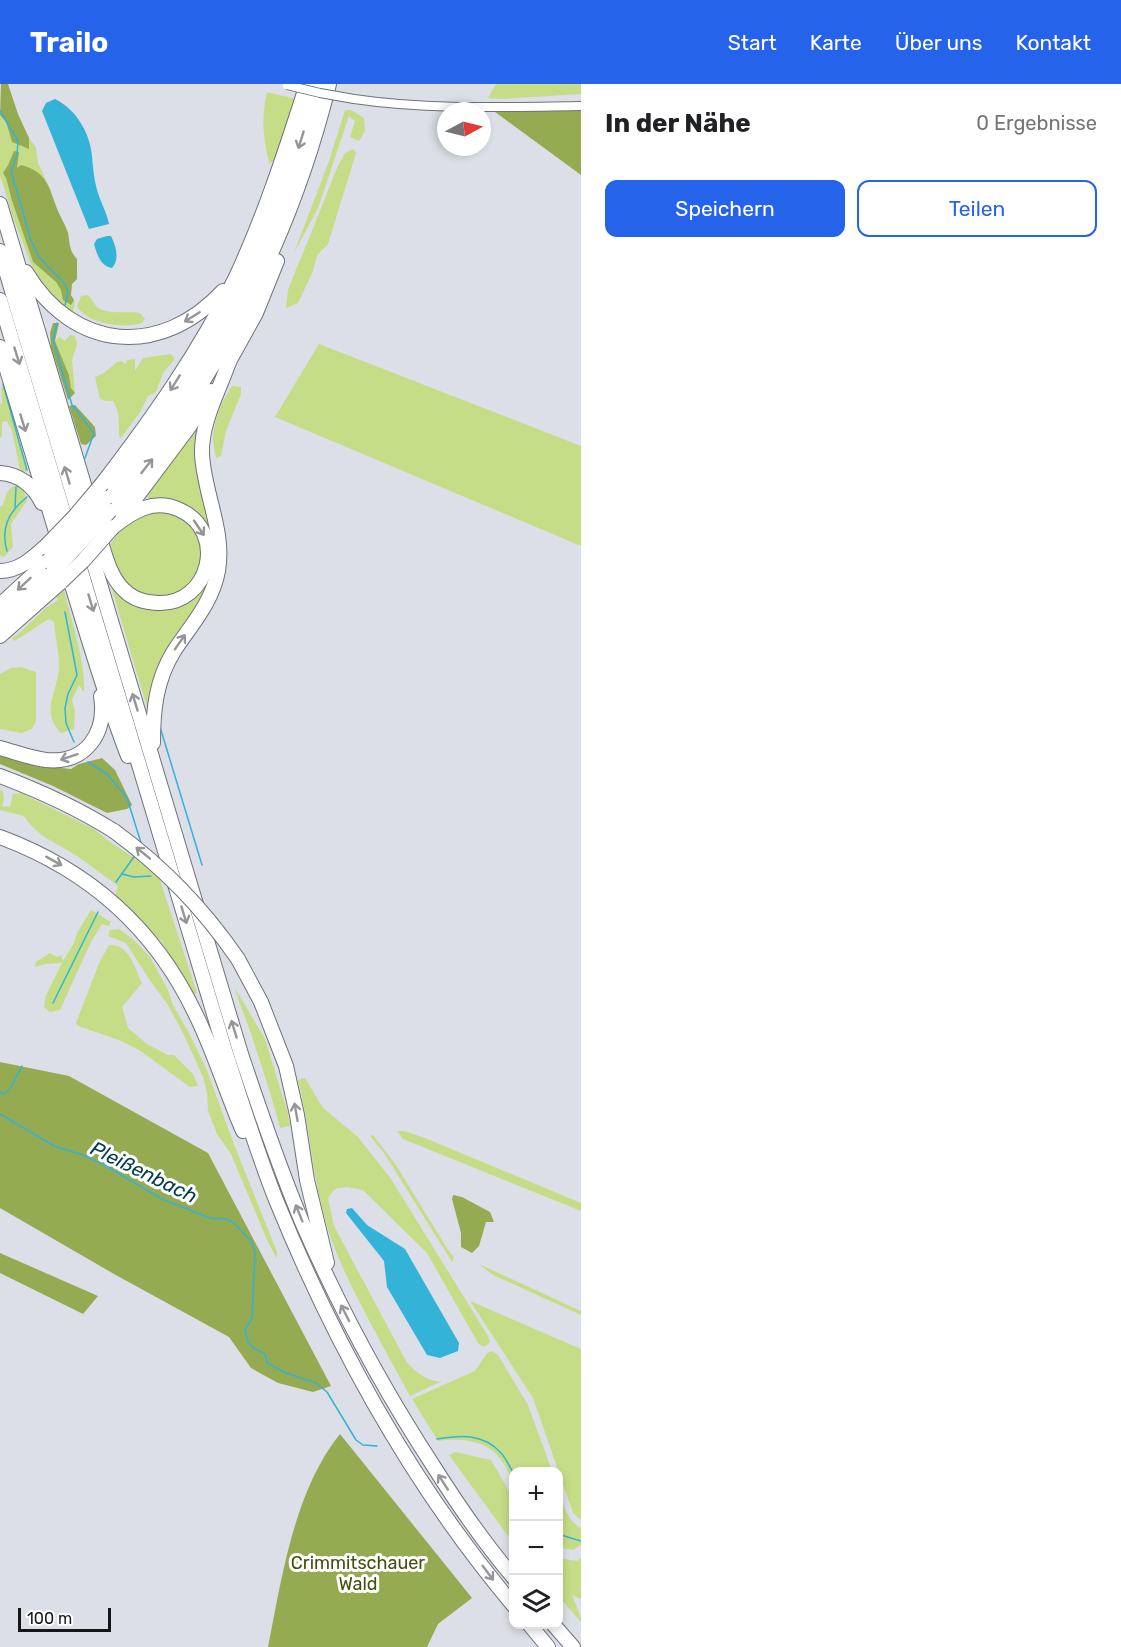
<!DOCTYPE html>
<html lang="de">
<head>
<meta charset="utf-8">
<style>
  body { margin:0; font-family:Rubik,sans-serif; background:#f2f2f2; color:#202124 }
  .controls { position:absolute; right:18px; bottom:18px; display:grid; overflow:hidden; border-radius:12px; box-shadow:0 3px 9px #0003 }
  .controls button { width:54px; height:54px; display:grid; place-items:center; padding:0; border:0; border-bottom:2px solid #e0e0e0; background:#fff; color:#202124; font:30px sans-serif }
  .compass { position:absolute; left:437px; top:18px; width:54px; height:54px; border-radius:50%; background:#fff; box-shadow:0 3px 9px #0003; rotate:83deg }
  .scale { position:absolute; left:18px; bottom:15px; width:93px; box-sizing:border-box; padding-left:6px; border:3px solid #151619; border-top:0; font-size:16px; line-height:21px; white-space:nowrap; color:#151619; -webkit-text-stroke:4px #fff; paint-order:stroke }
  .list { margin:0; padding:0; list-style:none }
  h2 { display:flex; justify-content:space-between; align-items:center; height:78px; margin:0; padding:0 24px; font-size:26px }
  h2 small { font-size:20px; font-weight:400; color:#757577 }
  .actions { display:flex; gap:12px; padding:18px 24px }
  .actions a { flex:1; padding:14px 0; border:2px solid #2563eb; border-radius:12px; text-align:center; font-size:21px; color:#2563eb }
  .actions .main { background:#2563eb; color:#fff }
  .icon { flex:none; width:33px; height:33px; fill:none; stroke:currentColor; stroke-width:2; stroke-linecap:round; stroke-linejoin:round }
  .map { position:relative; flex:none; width:581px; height:1563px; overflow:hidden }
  header { display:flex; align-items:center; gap:36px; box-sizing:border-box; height:84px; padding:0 30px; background:#2563eb; color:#fff }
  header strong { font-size:28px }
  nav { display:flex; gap:33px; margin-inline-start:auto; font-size:21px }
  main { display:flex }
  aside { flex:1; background:#fff }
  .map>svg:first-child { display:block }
  .green { fill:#c6dd87 }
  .forest { fill:#95ab52 }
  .water { fill:#33b3d8 }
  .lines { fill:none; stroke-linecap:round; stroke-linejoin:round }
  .stream { stroke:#33b3d8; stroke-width:1.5 }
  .minor-casing { stroke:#6f7279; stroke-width:10 }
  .motorway-casing { stroke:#6f7279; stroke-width:16 }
  .minor { stroke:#fff; stroke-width:8 }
  .motorway { stroke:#fff; stroke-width:14 }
  .minor-bridge-casing { stroke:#6f7279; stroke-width:10; stroke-linecap:butt }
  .motorway-bridge-casing { stroke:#6f7279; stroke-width:16; stroke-linecap:butt }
  .minor-bridge { stroke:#fff; stroke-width:8 }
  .motorway-bridge { stroke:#fff; stroke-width:14 }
  .oneway { stroke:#969698 }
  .labels { text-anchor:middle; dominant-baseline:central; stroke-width:6; stroke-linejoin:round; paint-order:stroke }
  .park-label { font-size:18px; fill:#42500e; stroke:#fff }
  .water-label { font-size:20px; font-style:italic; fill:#033c4c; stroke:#fff }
</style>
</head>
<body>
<header>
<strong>Trailo</strong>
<nav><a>Start</a><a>Karte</a><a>Über uns</a><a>Kontakt</a></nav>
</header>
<main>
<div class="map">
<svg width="581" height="1563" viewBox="0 0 581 1563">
  <rect width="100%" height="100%" fill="#dcdfe7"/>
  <g class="green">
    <path d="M496,0H581V10L500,15L488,14Z"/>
    <path d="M267,8L296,15L275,77L269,79C263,53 261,35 267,8Z"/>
    <path d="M345,26H351L364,34L365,47L359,57L350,53L355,37L349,32L318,124L294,169L329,77Z"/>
    <path d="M0,31L6,38L12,58L29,64V54L36,63L38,79L53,111L42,92L17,85L14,67L8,81L3,89L6,94L12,117L33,178L56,198L71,220L74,216L75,217L73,229L58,219L44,202L30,178L13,133L0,91Z"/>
    <path d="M354,65L356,69L328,160L317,171L313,187L298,219L286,224L288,206L297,183L310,152L337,84L345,69Z"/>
    <path d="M88,211C92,215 93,219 97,223C106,231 129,227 140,229L145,235L142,239C125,245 86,240 77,222L81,212Z"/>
    <path d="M70,251L75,252L77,260L72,276L75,309L71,304L69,291L55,257L59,253L65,257Z"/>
    <path d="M319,260L581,362V462L275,333Z"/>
    <path d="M171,270L175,275L163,289L156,308L148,312L141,327L120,355C117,340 122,332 113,317H106L100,315L95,293L104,289L117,278L122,277L125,280L128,276L135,275V287L143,274Z"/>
    <path d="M4,301L16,335V347L27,383L26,388L20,386L12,347L7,337L2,338V352L0,354V320L2,319L1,304Z"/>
    <path d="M232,302L241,303V310L226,347L221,372L216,374C215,368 213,360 213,354C214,335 222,317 232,302Z"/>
    <path d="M201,334L213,453L214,477L208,500L149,622L147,623L105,482L118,508L165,524L209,490L203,440L153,418L146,412Z"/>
    <path d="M13,402L23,405L27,417L11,440L13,463L4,473L0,471V423L3,421L7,408Z"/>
    <path d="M153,426L170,427L187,435L202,455L201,489L185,507L156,516L131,507L112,478L110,461L123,441Z"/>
    <path d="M64,506C71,536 86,579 84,608L79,601L72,616L75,627L74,645L61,649C39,627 59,607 59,581C59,567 55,552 54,538L49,535C37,541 25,552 14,557L12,554L18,550L47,523L58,516L56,512Z"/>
    <path d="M21,583L36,588V637L32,645L22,649L0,645V590L11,584Z"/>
    <path d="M0,706L3,707L4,717L2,722L10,723L13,710L21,709L94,745L110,758L158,790L197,909L193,911L162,858L115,811L118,802C103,791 88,779 72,769C53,757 37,752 24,732L0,726Z"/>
    <path d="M91,826L111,838L109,842L102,840L91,858L60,926L50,928L44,923L46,911L62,879L45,880L35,883L36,878L50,869L57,873L61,871L63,877L74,859L77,849Z"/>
    <path d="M119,845L134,856L150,873L167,904L173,921L190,951L206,984L235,1063L277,1168V1175L267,1156L231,1070L217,1050L208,1027L207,1009L203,993L183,949L168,921L151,898L126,859L108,852L110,846Z"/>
    <path d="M109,861C130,860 134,883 142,899L122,923L128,944L147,960L168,971H174L193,990L198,1002L190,1003L139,966L119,956L78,942L76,939L100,877Z"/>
    <path d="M235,904L265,955L288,1030L290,1042L280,1044C272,1013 262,983 252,953C247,936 239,921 235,904Z"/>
    <path d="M305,994L323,1024L358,1053L391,1095L488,1252L490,1258L487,1261L483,1263L478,1259L427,1169L363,1106L347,1103L338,1104L334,1106L328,1114L334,1142L406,1277C416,1289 425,1295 440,1298L410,1312C391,1277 372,1243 354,1207C343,1185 333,1163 326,1139C312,1092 310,1043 298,996Z"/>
    <path d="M397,1047H404L425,1054L581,1119V1127L403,1055Z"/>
    <path d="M373,1051L396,1081L448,1166L454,1173L452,1178L384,1069L370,1052Z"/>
    <path d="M479,1180L581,1227V1231L493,1191Z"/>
    <path d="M470,1217L581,1265V1436L573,1429L533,1314Z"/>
    <path d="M492,1267L498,1271L528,1321L552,1387L514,1388L513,1397C509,1389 504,1379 498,1372C485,1356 457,1354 438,1357L412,1315L475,1287L487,1269Z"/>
    <path d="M455,1368L491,1376L513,1414V1459L449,1371Z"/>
    <path d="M559,1406C564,1421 566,1436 581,1444V1461L573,1466L559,1463Z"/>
    <path d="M558,1474L577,1477L581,1474V1515L572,1511L581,1534V1538L559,1513Z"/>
  </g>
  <g class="forest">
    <path d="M1,0H8L18,30L29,54V65L12,58L6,38L0,31Z"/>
    <path d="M581,25V91L495,28Z"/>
    <path d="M14,67L19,68L17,84L21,81C46,88 48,100 56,122C59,131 65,139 68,149C70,159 69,167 77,175V195L72,200L71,211L74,216L71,221L63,216L61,206L56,198L33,178L12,117L6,94L3,89L8,81Z"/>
    <path d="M53,239H59L55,257L69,291L71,304L75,309L68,316L51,263L50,249Z"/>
    <path d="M75,321L95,343L96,352L86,361L81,360L69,322Z"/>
    <path d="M0,669L53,683L71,685L79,680L102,674L115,686L132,721L127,725L107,729L53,702L0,680Z"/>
    <path d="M0,978L69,992L208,1069L331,1302L313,1308L278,1299L251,1284L229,1253L114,1190L0,1124Z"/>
    <path d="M453,1111L462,1113L490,1128L494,1138H486L479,1162L472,1169L461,1163V1149L452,1115Z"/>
    <path d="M0,1169L98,1212L83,1230L0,1189Z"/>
    <path d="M340,1350L472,1514L438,1540L427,1563H268C282,1493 294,1407 340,1350Z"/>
  </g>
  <g class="water">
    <path d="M55,15C76,25 90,49 92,72C93,84 94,96 98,109C101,119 107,129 109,140L89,145L42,27L46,19Z"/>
    <path d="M107,152H111C116,162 120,175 112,184C100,182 97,170 94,160L97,155Z"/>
    <path d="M352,1124L367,1141L405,1165L459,1259L458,1267L440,1274L427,1271L387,1203L384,1177L346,1129L347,1125Z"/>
  </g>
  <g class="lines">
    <g class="stream">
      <path d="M0,27L18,57L17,71L11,87L31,156L39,173L65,200L68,208L65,221"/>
      <path d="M57,239L53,256L72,321L94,349L85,374"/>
      <path d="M3,300L27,386"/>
      <path d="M15,423L16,403"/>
      <path d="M7,467C0,444 9,427 27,413"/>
      <path d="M65,528L77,591L68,610L65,624L66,639L74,658"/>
      <path d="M160,643L202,781"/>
      <path d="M88,678L107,690L127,714L142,762"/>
      <path d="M122,790L134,793L151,792"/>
      <path d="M116,798L136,770"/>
      <path d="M53,919L98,828"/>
      <path d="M0,1008L4,1010L10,1005L22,982"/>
      <path d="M0,1030L54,1062L83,1071L106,1082L162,1115L210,1134L227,1135L234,1139L251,1157L255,1168L252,1234L245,1246L248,1258L253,1264L265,1270L267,1279L286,1289L316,1299L327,1308L356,1356L363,1361L377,1362"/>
      <path d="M437,1355C460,1351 483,1349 501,1369C506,1374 510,1384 514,1390"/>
      <path d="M558,1450L581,1457"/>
    </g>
    <g class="minor-casing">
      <path id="minor" d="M354,15C429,26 505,23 581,22"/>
    </g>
    <g class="motorway-casing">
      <g id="motorway">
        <path d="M0,120L91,424"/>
        <path d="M0,167L241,970C260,1027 279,1083 302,1138C339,1223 383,1305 434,1383C458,1421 484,1459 514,1494"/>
        <path d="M26,188C74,268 161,274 223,207"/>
        <path d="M0,216L70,450"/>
        <path d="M0,263L60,461"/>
        <path d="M226,283L256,229L277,177"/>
        <path d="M0,389C19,390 34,402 42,419"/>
        <path d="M102,400C152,335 200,267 236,193C265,131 286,65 307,0"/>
        <path d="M106,414C143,366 181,318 211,265C258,182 294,92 317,0"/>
        <path d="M110,427C215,298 289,162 329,0"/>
        <path d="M123,431L189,343L211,307"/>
        <path d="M98,448C104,467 109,492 124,506C134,516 145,518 158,519C210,521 228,448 180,426C154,414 133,427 113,443"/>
        <path d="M76,471L226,970C242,1019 257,1068 276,1116C335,1261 413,1402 514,1522"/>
        <path d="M66,482C86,546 104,610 128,672"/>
        <path d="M0,487C18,487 32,475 45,463"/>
        <path d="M0,521L48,477"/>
        <path d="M0,537L51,490"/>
        <path d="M0,552L61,498"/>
        <path d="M153,659C153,626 156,596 174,567C191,541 212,519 218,487C225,447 204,410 202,370C201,338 219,307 229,278"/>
        <path d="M0,664C15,668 30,674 46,676C86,680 107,649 101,612"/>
        <path d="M0,692C40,707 77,724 114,747"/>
        <path d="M0,753C89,786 154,843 195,929C214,967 226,1008 243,1047"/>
        <path d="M238,875L261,918L286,982L297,1031L307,1096L327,1179"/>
        <path d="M529,1540L548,1563"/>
        <path d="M553,1540L573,1563"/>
      </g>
    </g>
    <use href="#minor" class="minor"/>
    <use href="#motorway" class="motorway"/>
    <g class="minor-bridge-casing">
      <path id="minor-bridge" d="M287,1L320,9L354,15"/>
    </g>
    <g class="motorway-bridge-casing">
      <g id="motorway-bridge">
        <path d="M45,463L75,432L102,400"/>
        <path d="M48,477L106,414"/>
        <path d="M51,490L110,427"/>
        <path d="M61,498L83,477L113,443"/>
        <path d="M114,747C164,784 202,823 238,875"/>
      </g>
    </g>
    <use href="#minor-bridge" class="minor-bridge"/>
    <use href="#motorway-bridge" class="motorway-bridge"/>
  </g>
  <defs><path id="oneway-shaft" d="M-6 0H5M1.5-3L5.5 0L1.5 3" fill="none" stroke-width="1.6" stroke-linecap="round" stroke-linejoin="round" transform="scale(1.5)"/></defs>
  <g class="oneway">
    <use href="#oneway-shaft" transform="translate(301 56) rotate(107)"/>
    <use href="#oneway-shaft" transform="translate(192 233) rotate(148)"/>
    <use href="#oneway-shaft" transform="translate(17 272) rotate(73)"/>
    <use href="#oneway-shaft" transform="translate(175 299) rotate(122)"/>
    <use href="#oneway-shaft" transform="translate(23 339) rotate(73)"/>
    <use href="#oneway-shaft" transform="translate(147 382) rotate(-52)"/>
    <use href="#oneway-shaft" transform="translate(67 391) rotate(-107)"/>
    <use href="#oneway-shaft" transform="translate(199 444) rotate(56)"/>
    <use href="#oneway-shaft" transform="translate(24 500) rotate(137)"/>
    <use href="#oneway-shaft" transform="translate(91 519) rotate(73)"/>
    <use href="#oneway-shaft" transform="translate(180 558) rotate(-55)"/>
    <use href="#oneway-shaft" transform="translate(135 618) rotate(-107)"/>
    <use href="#oneway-shaft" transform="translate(69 673) rotate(161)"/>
    <use href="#oneway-shaft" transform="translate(143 769) rotate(-141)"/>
    <use href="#oneway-shaft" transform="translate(54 777) rotate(29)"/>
    <use href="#oneway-shaft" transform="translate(184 831) rotate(73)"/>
    <use href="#oneway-shaft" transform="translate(234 945) rotate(-107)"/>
    <use href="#oneway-shaft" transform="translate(296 1028) rotate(-100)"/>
    <use href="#oneway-shaft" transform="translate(299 1129) rotate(-112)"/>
    <use href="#oneway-shaft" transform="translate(345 1229) rotate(-117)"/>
    <use href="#oneway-shaft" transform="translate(443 1398) rotate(-123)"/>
    <use href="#oneway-shaft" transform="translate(488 1489) rotate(53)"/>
  </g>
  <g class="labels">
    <g class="park-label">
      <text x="358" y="1479">Crimmitschauer<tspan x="358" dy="21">Wald</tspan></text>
    </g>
    <g class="water-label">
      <text transform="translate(144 1088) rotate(26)">Pleißenbach</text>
    </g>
  </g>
</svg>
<div class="controls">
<button>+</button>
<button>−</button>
<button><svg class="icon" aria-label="layers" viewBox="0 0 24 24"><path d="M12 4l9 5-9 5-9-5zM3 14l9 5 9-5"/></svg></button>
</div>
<svg class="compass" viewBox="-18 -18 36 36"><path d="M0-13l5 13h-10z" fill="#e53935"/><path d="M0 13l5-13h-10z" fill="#757577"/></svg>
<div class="scale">100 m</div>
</div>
<aside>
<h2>In der Nähe<small>0 Ergebnisse</small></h2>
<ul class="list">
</ul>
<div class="actions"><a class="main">Speichern</a><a>Teilen</a></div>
</aside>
</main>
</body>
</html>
